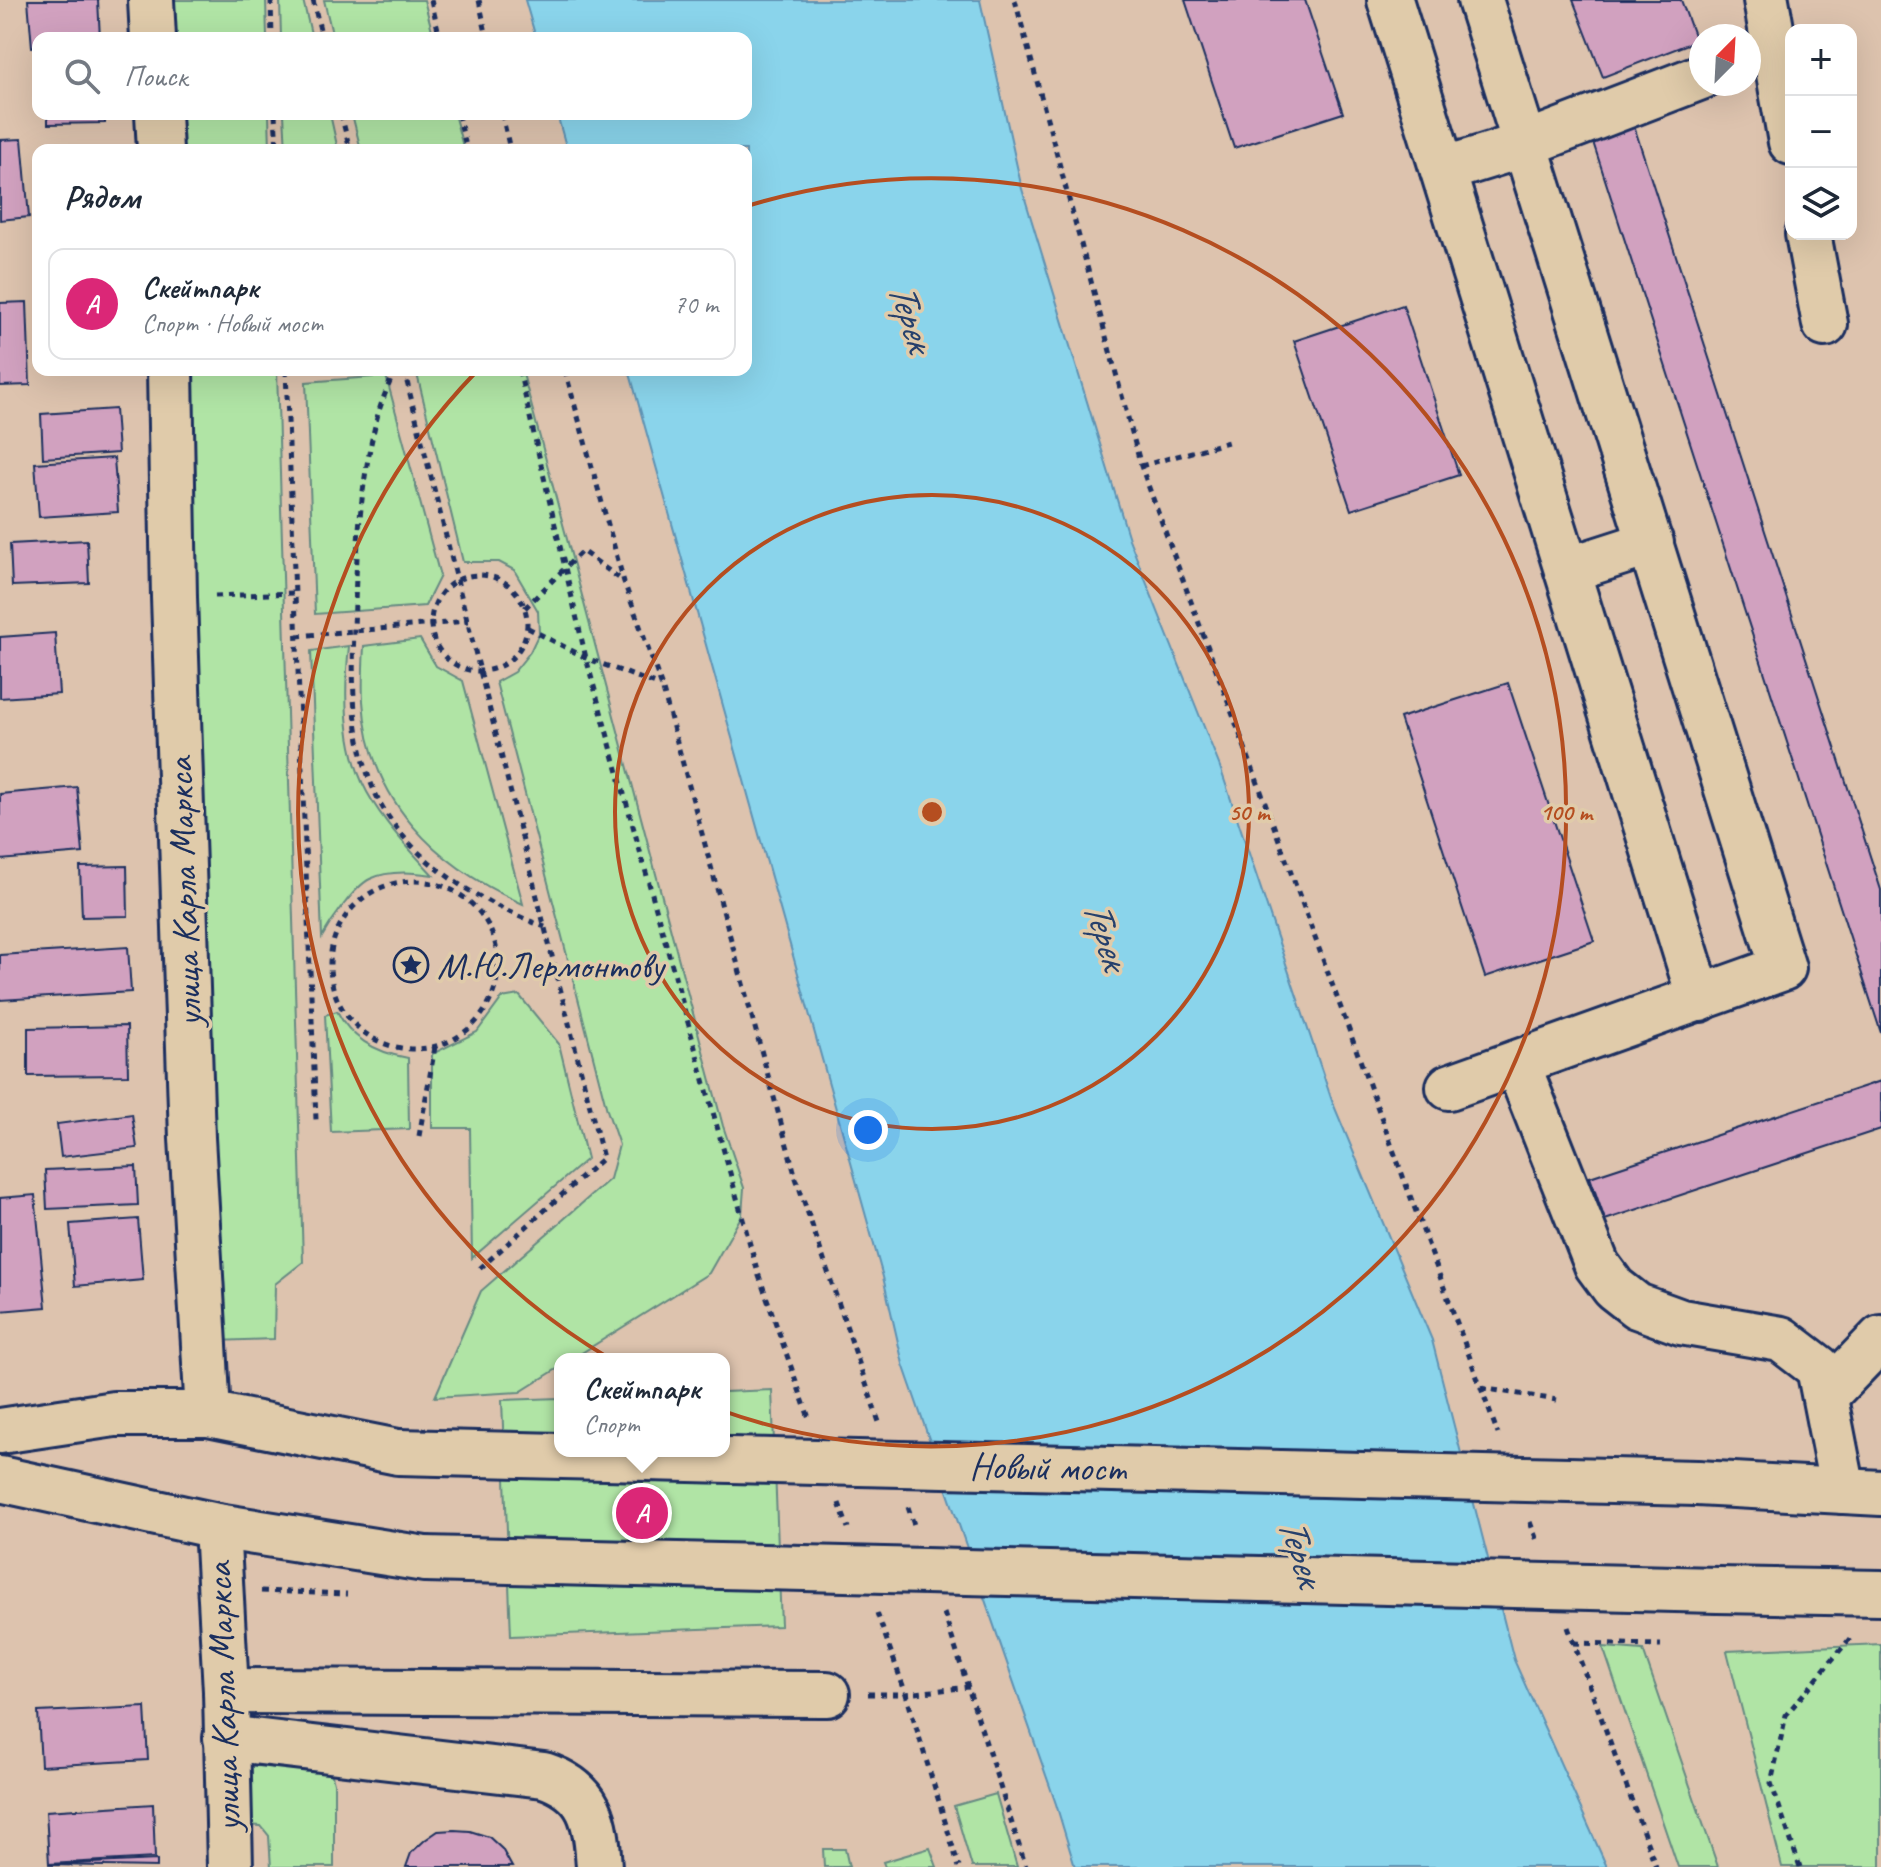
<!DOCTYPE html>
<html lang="ru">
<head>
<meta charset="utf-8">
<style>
  body { margin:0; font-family:Caveat,sans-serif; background:#f6f6f7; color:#1f2937 }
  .controls { position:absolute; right:24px; top:24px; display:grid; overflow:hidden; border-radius:16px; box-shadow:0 8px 32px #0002 }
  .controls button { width:72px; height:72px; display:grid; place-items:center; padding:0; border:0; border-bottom:2px solid #e0e1e3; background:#fff; color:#1f2937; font:40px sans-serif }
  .compass { position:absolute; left:1689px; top:24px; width:72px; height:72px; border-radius:50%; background:#fff; box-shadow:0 8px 32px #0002; rotate:24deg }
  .you { position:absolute; left:868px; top:1130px; width:28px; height:28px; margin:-20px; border:6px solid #fff; border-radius:50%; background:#1a73e8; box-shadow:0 0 0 12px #1a73e833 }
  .badge { display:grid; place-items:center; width:52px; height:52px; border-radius:50%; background:#db2777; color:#fff; font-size:26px; font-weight:700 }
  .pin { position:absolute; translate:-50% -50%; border:4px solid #fff; box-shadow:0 2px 8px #0006 }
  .popup { position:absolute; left:554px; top:1353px; width:176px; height:104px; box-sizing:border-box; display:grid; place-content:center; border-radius:16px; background:#fff; filter:drop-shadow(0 2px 6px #0005); font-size:26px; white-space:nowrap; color:#747a83 }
  .popup b { font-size:30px; color:#1f2937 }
  .popup::after { content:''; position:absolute; left:50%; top:100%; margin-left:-16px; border:16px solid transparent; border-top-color:#fff }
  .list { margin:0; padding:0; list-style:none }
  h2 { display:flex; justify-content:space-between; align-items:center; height:104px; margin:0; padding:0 32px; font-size:34px }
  h2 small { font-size:26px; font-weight:400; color:#747a83 }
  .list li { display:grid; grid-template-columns:52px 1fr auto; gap:24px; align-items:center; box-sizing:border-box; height:112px; margin:0 16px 16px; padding:0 16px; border:2px solid #e0e1e3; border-radius:16px }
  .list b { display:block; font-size:30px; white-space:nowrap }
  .list p { margin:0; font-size:26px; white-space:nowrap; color:#747a83 }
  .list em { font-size:26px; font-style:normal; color:#747a83 }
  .icon { flex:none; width:44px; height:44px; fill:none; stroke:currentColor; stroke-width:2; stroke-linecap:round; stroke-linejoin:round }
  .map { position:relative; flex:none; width:1881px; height:1867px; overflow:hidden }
  .search { position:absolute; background:#fff; box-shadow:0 8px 32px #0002; left:32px; top:32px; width:720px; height:88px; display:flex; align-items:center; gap:20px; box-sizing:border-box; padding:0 28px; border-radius:16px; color:#747a83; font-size:30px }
  .panel { position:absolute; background:#fff; box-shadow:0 8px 32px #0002; left:32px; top:144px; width:720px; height:232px; border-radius:16px }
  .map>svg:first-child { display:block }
  .green { fill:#b0e4a5; stroke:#668a82; stroke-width:2 }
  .water { fill:#8ad4eb; stroke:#5e92b3; stroke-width:2 }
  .building { fill:#d1a1bf; stroke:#1b2f5e; stroke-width:2 }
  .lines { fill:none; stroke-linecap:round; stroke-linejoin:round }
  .minor-casing { stroke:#1b2f5e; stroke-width:50 }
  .major-casing { stroke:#1b2f5e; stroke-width:50 }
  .path { stroke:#1b2f5e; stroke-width:5; stroke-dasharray:6 6; stroke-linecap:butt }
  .minor { stroke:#e0cbaa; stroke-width:44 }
  .major { stroke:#e0cbaa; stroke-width:44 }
  .major-bridge-casing { stroke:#1b2f5e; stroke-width:50; stroke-linecap:butt }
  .major-bridge { stroke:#e0cbaa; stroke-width:44 }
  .ring { fill:none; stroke:#b54e20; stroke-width:4 }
  .labels { text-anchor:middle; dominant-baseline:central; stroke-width:7; stroke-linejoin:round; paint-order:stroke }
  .street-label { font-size:38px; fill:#1b2f5e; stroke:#e0cbaa }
  .poi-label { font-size:38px; fill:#1b2f5e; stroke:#e0cbaa; text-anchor:start }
  .water-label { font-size:40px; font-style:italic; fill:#26406c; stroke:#e0cbaa }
  .centre { fill:#b54e20; stroke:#e0cbaa; stroke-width:4 }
  .ring-label { font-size:24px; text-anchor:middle; font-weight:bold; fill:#b54e20; stroke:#e0cbaa; stroke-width:7; stroke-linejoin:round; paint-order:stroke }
</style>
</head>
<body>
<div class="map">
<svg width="1881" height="1867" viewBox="0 0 1881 1867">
  <rect width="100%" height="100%" fill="#ddc3ae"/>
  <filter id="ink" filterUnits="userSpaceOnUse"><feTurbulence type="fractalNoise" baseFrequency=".0125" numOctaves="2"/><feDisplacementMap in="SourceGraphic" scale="16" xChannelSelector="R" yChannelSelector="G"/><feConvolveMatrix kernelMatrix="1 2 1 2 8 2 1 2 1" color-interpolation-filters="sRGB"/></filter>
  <g filter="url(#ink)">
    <g class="green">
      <path d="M166,0H266L267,38H167Z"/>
      <path d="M280,0H303L312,38H281Z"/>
      <path d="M324,0H424L434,38H333Z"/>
      <path d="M170,114H269L270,150H172Z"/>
      <path d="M284,114H330L338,150H286Z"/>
      <path d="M352,114H454L464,150H361Z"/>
      <path d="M180,370H277L303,1262L275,1284L274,1339L217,1341Z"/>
      <path d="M416,370H522L723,1126L744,1188L742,1215L709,1273L572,1359H560V1367L520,1392L435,1397L481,1291L610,1179L619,1145L607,1110L496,682L514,672L530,652L539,633L538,611L514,570L499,562H463Z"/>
      <path d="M386,376L440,576L425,606L315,614L306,382Z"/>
      <path d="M420,639L436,666L463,681L523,904C437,866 369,802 363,701C362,683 363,664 364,646Z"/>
      <path d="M349,646C344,691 344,750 367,792C384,823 409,849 433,875C414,872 388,870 370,879C354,887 331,921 322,937L311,651Z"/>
      <path d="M519,995L559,1044L587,1159L472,1258L470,1128H432V1054L477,1032L502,998Z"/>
      <path d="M337,1011C351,1039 378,1053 408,1058L409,1129L331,1132L325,1015Z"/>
      <path d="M772,1390L781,1626L511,1636L502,1400L560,1398V1451H724V1392Z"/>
      <path d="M1881,1644V1867H1782L1727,1651Z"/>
      <path d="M1603,1647L1643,1650L1718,1867H1678Z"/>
      <path d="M246,1757L329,1764L334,1783V1867H271L269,1836L261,1826L246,1825Z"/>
      <path d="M996,1794L1017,1867H972L954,1806Z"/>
      <path d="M930,1848L937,1867H885L883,1862Z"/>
      <path d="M823,1849H845L849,1867H824Z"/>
    </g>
    <path class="water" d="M525,0H980L1022,189L1129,539L1220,767L1332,1101L1432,1340L1514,1660L1607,1867H1075L1056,1804L903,1364L883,1277L629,370H746V150H567L557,114H746V38H536Z"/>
    <g class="building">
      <path d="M28,0H98L100,38H38V46L32,47Z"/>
      <path d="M1185,0H1305L1343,113L1234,148Z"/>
      <path d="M1573,0H1681L1696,41L1603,77Z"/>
      <path d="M48,114H105V123L48,124Z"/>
      <path d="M1634,126L1881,890V1033L1592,139Z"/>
      <path d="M22,139L29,217L0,220V140Z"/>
      <path d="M27,302L30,385L0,386V303Z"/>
      <path d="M1403,305L1459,475L1351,510L1294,341Z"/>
      <path d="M115,409L118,453L43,458L41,414Z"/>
      <path d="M114,458L118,512L39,517L35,463Z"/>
      <path d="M87,540L89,583L12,586L10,544Z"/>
      <path d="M55,633L59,694L0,698V637Z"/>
      <path d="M1508,683L1594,941L1485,977L1400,718Z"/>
      <path d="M77,787L83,853L0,860V794Z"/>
      <path d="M127,866L128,916L82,917L80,867Z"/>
      <path d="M128,947L131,992L0,1000V955Z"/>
      <path d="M127,1026L128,1075L28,1076V1028Z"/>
      <path d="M1881,1081V1129L1605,1220L1590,1177Z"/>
      <path d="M132,1114L137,1148L61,1157L57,1124Z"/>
      <path d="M136,1166L138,1205L47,1209L45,1170Z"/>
      <path d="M35,1195L46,1307L0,1311V1198Z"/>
      <path d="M138,1219L143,1280L75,1286L70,1224Z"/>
      <path d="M145,1707L148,1760L41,1766L38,1712Z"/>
      <path d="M153,1804L155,1858L49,1864L46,1811Z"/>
      <path d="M454,1830L470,1831L489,1837L502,1849L512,1867H406L411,1853L425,1840L438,1831Z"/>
      <path d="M157,1860V1867L50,1865Z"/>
    </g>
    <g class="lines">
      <g class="minor-casing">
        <g id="minor">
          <path d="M151,0L153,38"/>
          <path d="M1390,0L1700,999"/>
          <path d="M1766,0L1791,142"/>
          <path d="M158,114L160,150"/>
          <path d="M1443,170L1526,144L1701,77"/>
          <path d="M1808,234L1825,324"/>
          <path d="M170,370L174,597L192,1138L208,1414"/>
          <path d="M1567,570L1651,543"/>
          <path d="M1517,1063L1597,1265L1614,1288L1637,1306L1681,1322L1781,1339L1819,1368L1843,1491"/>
          <path d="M1449,1087L1783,968L1480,0"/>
          <path d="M1825,1396L1881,1338"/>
          <path d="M217,1526L226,1691L230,1867"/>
          <path d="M226,1691L827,1694"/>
          <path d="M226,1738L544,1775C592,1791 596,1821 599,1867"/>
        </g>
      </g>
      <g class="major-casing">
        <g id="major">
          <path d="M0,1431L114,1414H208L398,1452"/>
          <path d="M0,1479L217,1526L425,1559"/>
          <path d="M1697,1483L1881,1493"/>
          <path d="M1718,1590L1881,1593"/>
        </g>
      </g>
      <g class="path">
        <path d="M271,0L272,38"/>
        <path d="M313,0L322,38"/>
        <path d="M431,0L440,38"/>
        <path d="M479,0L487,38"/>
        <path d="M1015,0L1141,466L1498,1434"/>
        <path d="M275,114L277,150"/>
        <path d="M341,114L350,150"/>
        <path d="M458,114L467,150"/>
        <path d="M502,114L510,150"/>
        <path d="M286,370L316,1120"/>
        <path d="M395,370C388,387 380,404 376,422C361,481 357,542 355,603C352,678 347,763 395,826C431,874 490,906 545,927"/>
        <path d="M404,370L603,1158L477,1271"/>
        <path d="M519,370L586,658L758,1273L809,1418"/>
        <path d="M565,370L624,582L662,687L796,1178L879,1422"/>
        <path d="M1141,466L1228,442"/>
        <circle cx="479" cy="623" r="48"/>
        <path d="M215,596L295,593"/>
        <path d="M525,608L582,551L623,581"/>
        <path d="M528,628L586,658L661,686"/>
        <path d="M297,636L468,621"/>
        <circle cx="414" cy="965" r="84"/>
        <path d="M419,1136L435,1047"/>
        <path d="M1481,1388L1557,1400"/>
        <path d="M839,1503L848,1528"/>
        <path d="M908,1507L915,1528"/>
        <path d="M1530,1522L1538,1543"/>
        <path d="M261,1591L347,1594"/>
        <path d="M877,1613L906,1694L959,1867"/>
        <path d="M944,1613L1026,1867"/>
        <path d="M1568,1627L1656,1867"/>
        <path d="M1574,1643L1661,1645"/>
        <path d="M868,1694H906L969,1687"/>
        <path d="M1800,1867L1771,1783L1786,1715L1852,1636"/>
      </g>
      <use href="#minor" class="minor"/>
      <use href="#major" class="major"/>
      <g class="major-bridge-casing">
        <g id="major-bridge">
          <path d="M398,1452L1697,1483"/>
          <path d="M425,1559L1718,1590"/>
        </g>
      </g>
      <use href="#major-bridge" class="major-bridge"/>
    </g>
  </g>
  <g class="ring">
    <circle cx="932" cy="812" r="317"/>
    <path d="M747 206A634 634 0 1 1 476 372"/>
  </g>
  <defs>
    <g id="sight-ring" transform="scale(1.8)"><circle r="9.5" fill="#e0cbaa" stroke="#1b2f5e" stroke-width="1.5"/><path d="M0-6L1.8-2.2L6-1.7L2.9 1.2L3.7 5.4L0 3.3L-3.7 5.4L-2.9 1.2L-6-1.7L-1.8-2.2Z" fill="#1b2f5e"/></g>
  </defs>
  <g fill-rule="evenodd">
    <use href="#sight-ring" x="411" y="965"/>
  </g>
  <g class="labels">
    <g class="street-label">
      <text transform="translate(184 892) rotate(-92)">улица Карла Маркса</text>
      <text transform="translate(1048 1467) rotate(1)">Новый мост</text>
      <text transform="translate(223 1697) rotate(-92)">улица Карла Маркса</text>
    </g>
    <g class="poi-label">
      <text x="437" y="965">М.Ю.Лермонтову</text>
    </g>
    <g class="water-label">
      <text transform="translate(911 316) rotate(72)">Терек</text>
      <text transform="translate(1106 934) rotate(72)">Терек</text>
      <text transform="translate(1301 1551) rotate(72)">Терек</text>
    </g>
  </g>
  <circle cx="932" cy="812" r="12" class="centre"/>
  <g class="ring-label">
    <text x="1249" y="820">50 m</text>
    <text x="1566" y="820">100 m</text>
  </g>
</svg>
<div class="controls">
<button>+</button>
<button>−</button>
<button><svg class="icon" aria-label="layers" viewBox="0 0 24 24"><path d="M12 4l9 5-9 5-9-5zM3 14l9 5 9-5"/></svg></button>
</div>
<svg class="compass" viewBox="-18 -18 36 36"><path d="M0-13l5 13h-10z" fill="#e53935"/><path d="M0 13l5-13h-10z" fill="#747a83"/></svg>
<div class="you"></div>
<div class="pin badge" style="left:642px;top:1513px">A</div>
<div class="popup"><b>Скейтпарк</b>Спорт</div>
<div class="search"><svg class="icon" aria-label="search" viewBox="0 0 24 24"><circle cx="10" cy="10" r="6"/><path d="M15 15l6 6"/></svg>Поиск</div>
<section class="panel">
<h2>Рядом<small></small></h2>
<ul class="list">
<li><span class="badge">A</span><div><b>Скейтпарк</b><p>Спорт · Новый мост</p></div><em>70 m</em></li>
</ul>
</section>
</div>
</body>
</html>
